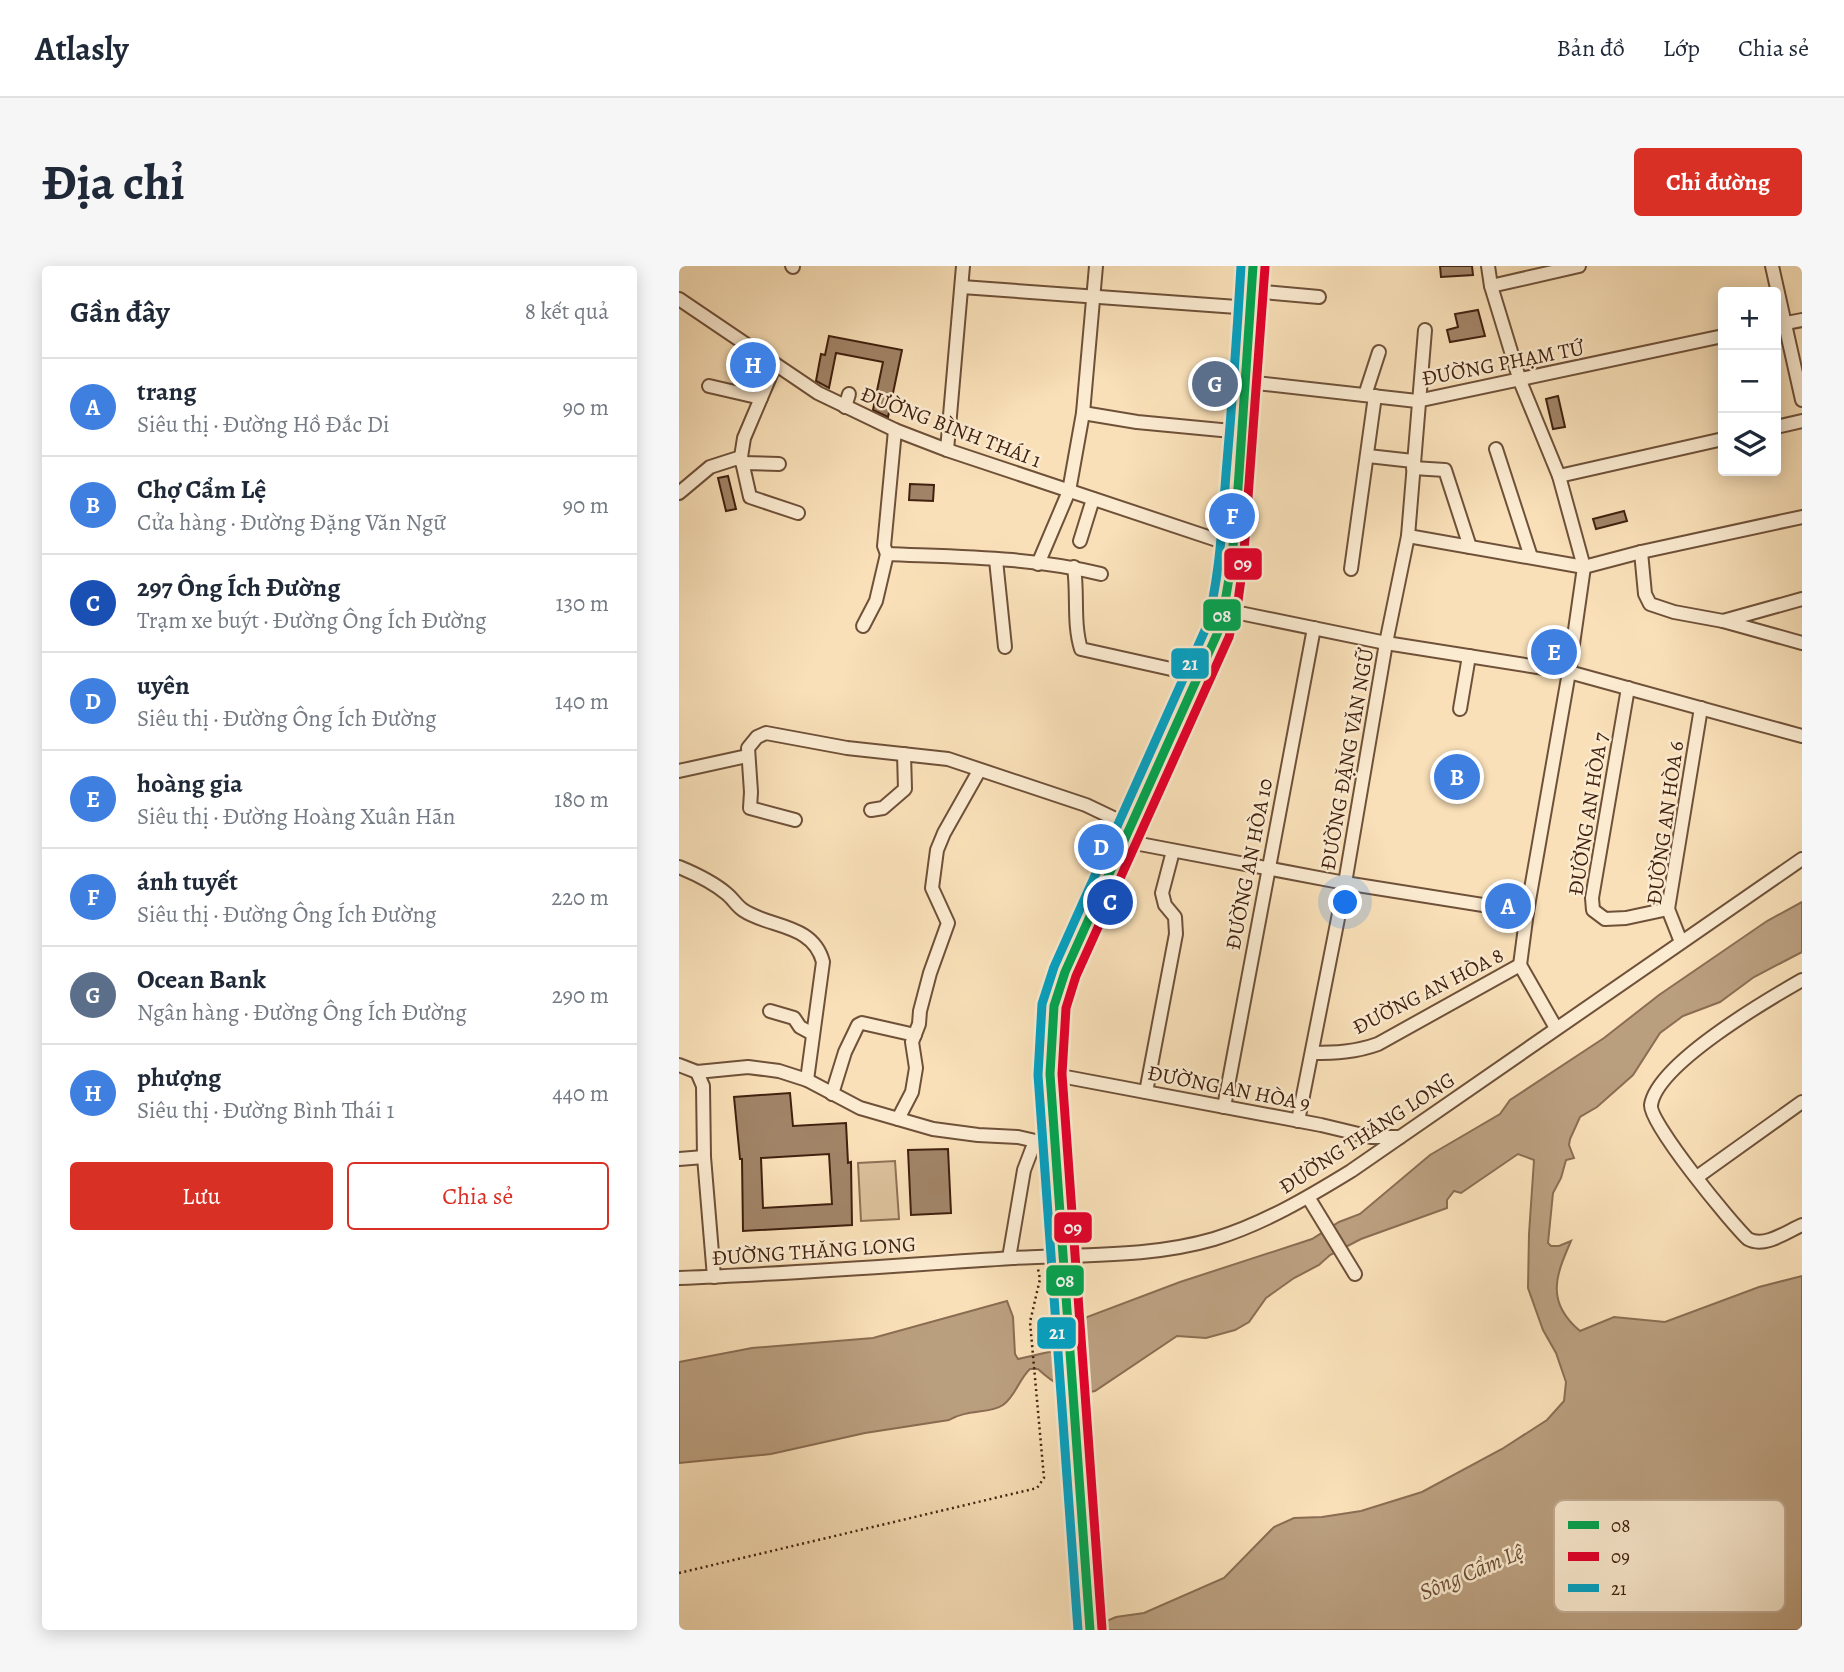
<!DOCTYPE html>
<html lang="vi">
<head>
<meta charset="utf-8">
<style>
  body { margin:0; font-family:Alegreya,serif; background:#f6f6f7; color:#1f2937 }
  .controls { position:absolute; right:21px; top:21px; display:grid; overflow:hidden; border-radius:7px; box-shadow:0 4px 18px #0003 }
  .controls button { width:63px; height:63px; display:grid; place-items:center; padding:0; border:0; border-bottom:2px solid #e0e1e3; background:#fff; color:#1f2937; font:35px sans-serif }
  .you { position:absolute; left:667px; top:637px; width:24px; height:24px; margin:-18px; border:5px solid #fff; border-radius:50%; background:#1a73e8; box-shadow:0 0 0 10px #1a73e833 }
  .badge { display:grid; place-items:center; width:46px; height:46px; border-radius:50%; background:#d93025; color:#fff; font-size:23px; font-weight:700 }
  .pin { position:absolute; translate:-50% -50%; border:4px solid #fff; box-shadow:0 2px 7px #0006 }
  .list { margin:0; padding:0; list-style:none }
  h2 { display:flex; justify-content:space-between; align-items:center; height:91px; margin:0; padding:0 28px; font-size:30px }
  h2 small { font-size:23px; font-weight:400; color:#747a83 }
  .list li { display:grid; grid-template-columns:46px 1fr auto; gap:21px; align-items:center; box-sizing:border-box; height:98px; padding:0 28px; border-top:2px solid #e0e1e3 }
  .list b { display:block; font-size:26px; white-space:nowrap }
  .list p { margin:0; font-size:23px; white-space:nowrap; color:#747a83 }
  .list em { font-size:23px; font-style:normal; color:#747a83 }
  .actions { display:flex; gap:14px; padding:21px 28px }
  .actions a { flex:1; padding:16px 0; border:2px solid #d93025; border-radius:7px; text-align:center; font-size:24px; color:#d93025 }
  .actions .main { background:#d93025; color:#fff }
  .icon { flex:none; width:38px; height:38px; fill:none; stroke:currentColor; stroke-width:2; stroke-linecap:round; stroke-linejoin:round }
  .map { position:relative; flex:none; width:1123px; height:1364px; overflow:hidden; border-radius:7px }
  header { display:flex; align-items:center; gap:42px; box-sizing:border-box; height:98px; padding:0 35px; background:#fff; border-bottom:2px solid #e0e1e3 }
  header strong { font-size:33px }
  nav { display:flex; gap:38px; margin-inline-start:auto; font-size:24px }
  .intro { display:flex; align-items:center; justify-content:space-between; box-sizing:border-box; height:168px; padding:0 42px }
  h1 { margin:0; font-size:49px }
  .button { padding:18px 32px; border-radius:7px; background:#d93025; color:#fff; font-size:24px; font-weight:700 }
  main { display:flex; gap:42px; padding:0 42px }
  aside { flex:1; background:#fff; border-radius:7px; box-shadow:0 4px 18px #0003 }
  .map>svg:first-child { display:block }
  .green { fill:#dac09b; stroke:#8e7055; stroke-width:2 }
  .water { fill:#ba9f7f; stroke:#8a6d52; stroke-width:2 }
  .building { fill:#a18467; stroke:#41210f; stroke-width:2; fill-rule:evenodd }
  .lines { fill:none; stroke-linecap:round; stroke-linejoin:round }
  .minor-casing { stroke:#6f5139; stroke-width:16 }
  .major-casing { stroke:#41210f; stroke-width:19 }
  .path { stroke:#41210f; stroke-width:2.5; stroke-dasharray:2 3.5; stroke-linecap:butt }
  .minor { stroke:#fbebd1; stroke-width:12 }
  .major { stroke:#f9e0b8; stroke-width:16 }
  .major-bridge-casing { stroke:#41210f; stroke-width:19; stroke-linecap:butt }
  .major-bridge { stroke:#f9e0b8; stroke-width:16 }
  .bus-1-casing { stroke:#fbebd1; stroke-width:14 }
  .bus-2-casing { stroke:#fbebd1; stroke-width:14 }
  .bus-3-casing { stroke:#fbebd1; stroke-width:14 }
  .bus-1 { stroke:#00a651; stroke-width:9 }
  .bus-2 { stroke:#e4002b; stroke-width:9 }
  .bus-3 { stroke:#03a2c4; stroke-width:9 }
  .labels { text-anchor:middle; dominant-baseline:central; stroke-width:5; stroke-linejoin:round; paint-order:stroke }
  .street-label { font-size:21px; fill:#41210f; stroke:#fbebd1 }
  .water-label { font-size:23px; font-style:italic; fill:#6b4d36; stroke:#fbebd1 }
  .key { fill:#fbebd1; stroke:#c3ae97; stroke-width:2 }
  .key-label { font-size:19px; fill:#41210f }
  .line-badge { stroke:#fbebd1; stroke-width:2.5 }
  .badge-label { font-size:19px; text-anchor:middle; font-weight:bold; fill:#fff }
</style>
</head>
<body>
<header>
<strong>Atlasly</strong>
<nav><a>Bản đồ</a><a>Lớp</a><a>Chia sẻ</a></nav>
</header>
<div class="intro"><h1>Địa chỉ</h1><a class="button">Chỉ đường</a></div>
<main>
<aside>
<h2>Gần đây<small>8 kết quả</small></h2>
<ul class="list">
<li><span class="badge" style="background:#3f7fe0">A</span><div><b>trang</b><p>Siêu thị · Đường Hồ Đắc Di</p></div><em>90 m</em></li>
<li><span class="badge" style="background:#3f7fe0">B</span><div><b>Chợ Cẩm Lệ</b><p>Cửa hàng · Đường Đặng Văn Ngữ</p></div><em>90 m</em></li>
<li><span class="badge" style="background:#1a4fb4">C</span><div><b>297 Ông Ích Đường</b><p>Trạm xe buýt · Đường Ông Ích Đường</p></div><em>130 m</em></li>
<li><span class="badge" style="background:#3f7fe0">D</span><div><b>uyên</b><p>Siêu thị · Đường Ông Ích Đường</p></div><em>140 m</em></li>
<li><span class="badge" style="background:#3f7fe0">E</span><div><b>hoàng gia</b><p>Siêu thị · Đường Hoàng Xuân Hãn</p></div><em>180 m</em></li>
<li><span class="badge" style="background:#3f7fe0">F</span><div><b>ánh tuyết</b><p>Siêu thị · Đường Ông Ích Đường</p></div><em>220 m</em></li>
<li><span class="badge" style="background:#5c6f8a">G</span><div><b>Ocean Bank</b><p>Ngân hàng · Đường Ông Ích Đường</p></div><em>290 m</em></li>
<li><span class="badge" style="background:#3f7fe0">H</span><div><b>phượng</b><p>Siêu thị · Đường Bình Thái 1</p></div><em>440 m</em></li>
</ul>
<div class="actions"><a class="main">Lưu</a><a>Chia sẻ</a></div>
</aside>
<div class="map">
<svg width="1123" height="1364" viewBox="0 0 1123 1364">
  <rect width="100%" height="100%" fill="#f9e0b8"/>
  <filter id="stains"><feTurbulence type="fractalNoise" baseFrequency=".00286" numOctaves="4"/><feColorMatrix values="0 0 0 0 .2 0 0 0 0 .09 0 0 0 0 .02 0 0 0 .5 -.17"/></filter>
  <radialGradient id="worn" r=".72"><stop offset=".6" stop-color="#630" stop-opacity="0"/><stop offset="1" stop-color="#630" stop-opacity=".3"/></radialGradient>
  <path class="green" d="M216,895L220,953L182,955L179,897Z"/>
  <path class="water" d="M1123,636V686L1075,711L1041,736L1004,750L981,767L954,809L918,841L901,851L891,873L890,879L895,892L887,894L882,912L874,927L869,977L872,980H880L892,975C876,1011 867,1036 901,1065L935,1051L986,1056L1080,1021L1123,1010V1364H407L437,1351L465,1347L545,1312L595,1261L615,1252L643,1251L682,1245L743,1226L823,1183L868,1154L885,1135L887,1116L877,1087L864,1064L849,1022L850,968L855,894L839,888L782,927L775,925L768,934V942L682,973L651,989L640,999L615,1012L587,1032L570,1056L556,1064L527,1072L498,1070L416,1125C395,1130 374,1117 359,1103H351C340,1113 336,1131 324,1139C311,1148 288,1143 270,1154L186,1167L92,1188L0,1197V1096L73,1082L194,1072L328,1035L334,1051L336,1088L339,1093L374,1085L408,1051L501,1016L633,973L660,956L681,948L751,889L821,848L831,834L925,772L980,729L1088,655Z"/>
  <g class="building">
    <path d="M761,0H793L794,9L762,11Z"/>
    <path d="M799,44L806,70L771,76L768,64L779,61L776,48Z"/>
    <path d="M150,70L223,84L209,151L194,144L204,96L157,87L150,122L137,115L142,88L146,89Z"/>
    <path d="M522,111L550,113V124L521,122Z"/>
    <path d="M879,130L886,161L874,163L867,133Z"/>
    <path d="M49,210L57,243L47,245L39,212Z"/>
    <path d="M231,218L255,219L254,235L230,234Z"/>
    <path d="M945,245L948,255L917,263L914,253Z"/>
    <path d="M111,827L114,860L167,857L169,897L172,896L173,959L64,965L63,893H61L55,831ZM150,888L153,938L84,942L82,892Z"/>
    <path d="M269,883L272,947L232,949L229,884Z"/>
  </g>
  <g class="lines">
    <g class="minor-casing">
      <g id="minor">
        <path d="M113,0L114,1"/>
        <path d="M809,0L812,20L841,115L880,210L905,301L890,406L848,646L841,699L877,762"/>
        <path d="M1093,0L1123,134"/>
        <path d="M812,20L900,0"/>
        <path d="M283,21L572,42"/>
        <path d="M573,25L640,31"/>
        <path d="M0,33L139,127L216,164L268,184L553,279"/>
        <path d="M1097,59L1123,54"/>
        <path d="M568,116L738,135L1044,70"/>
        <path d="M30,120L82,132"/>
        <path d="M686,129L700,86"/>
        <path d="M166,141L170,128"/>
        <path d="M404,147L458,156L563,166"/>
        <path d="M1097,161L1123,155"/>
        <path d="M817,183L852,291"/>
        <path d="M268,184L284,0"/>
        <path d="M689,190L734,195"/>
        <path d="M62,191L71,231L119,247"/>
        <path d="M63,197L100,198"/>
        <path d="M734,202L766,204L791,281"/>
        <path d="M880,210L1044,173"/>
        <path d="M0,227L31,201L62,191L65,172L96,99"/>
        <path d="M729,270L905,301L962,286L1123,251"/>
        <path d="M401,275L414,233"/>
        <path d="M962,286L966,328L971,338L995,346L1044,355L1123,377"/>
        <path d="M208,288C278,291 354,291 422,308"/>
        <path d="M208,288L205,280L206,270L216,164"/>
        <path d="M317,294L326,381"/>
        <path d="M359,298L390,225L404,147L417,0"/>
        <path d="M395,301C399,328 394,357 402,383L519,409"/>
        <path d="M672,303L696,130"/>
        <path d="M546,344L707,377L890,406L1123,470"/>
        <path d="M1044,355L1123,333"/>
        <path d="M184,360L197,335L208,288"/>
        <path d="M949,422L913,632L914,644L926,653L947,652L989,643"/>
        <path d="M781,443L790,390"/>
        <path d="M0,505L68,490"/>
        <path d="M192,544L204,542L226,523L225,488"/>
        <path d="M116,554L71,542L72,526L69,482L78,471L87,467L168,482L269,493L407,539L451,560"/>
        <path d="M445,575L666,617L848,646"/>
        <path d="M0,601C17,608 34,616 48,628C54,633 58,640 64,644C90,662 134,657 144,696L128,814"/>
        <path d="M1002,676L989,643L1022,442"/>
        <path d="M1123,714C1088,734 978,798 972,839C970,857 1052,957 1069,973C1086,982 1107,966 1123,959"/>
        <path d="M91,745L115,752L121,761L134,768"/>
        <path d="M633,787C656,787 677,786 699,778L841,699"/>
        <path d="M0,799L18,806L69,801L100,805L128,814L181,842L254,863L299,869L339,871L374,879"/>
        <path d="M18,806L24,820L25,891L35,1011"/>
        <path d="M371,808L642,859L692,871H721"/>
        <path d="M467,826L497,668L496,651L486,639L483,627L494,585"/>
        <path d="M153,828L166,786L179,759L183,757L236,769"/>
        <path d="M545,841L635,362"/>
        <path d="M219,853L233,826L237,802L233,776L240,758L241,745L251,707L269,657L253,622L258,584L265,567L300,505"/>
        <path d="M619,855L666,617L707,377L729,270L746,64"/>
        <path d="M0,893L25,891"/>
        <path d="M1018,911L1123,836"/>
        <path d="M629,931L676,1008"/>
        <path d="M330,992L345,904L356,875"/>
        <path d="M0,1012C111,1008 223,999 334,992C401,988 470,992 535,973C584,958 628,932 672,905L1123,593"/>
      </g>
    </g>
    <g class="major-casing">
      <path id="major" d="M379,950L371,782L375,740L386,706L539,366C553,321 553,275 558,229C564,153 570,76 574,0"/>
    </g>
    <path class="path" d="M0,1307L358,1222L365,1212L351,1056L361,1013L359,1003"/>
    <use href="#minor" class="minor"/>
    <use href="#major" class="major"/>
    <g class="major-bridge-casing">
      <path id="major-bridge" d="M379,950L411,1364"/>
    </g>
    <use href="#major-bridge" class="major-bridge"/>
    <g class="bus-1-casing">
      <path id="bus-1" d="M411,1364L371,808L375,740L386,706L539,366C553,314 556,261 560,208C565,138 570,69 574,0"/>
    </g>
    <g class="bus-2-casing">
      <path id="bus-2" d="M423,1363L383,808L387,742L397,710L550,371L559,335L564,299L586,1"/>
    </g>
    <g class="bus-3-casing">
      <path id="bus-3" d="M399,1364L359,809L363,738L375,701L527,362C541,312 543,260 547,208C553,139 558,69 562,0"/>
    </g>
    <use href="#bus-1" class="bus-1"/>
    <use href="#bus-2" class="bus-2"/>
    <use href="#bus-3" class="bus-3"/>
  </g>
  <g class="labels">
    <g class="street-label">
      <text transform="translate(824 97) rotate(-11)">ĐƯỜNG PHẠM TỨ</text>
      <text transform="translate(272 161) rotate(21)">ĐƯỜNG BÌNH THÁI 1</text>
      <text transform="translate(668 493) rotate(-80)">ĐƯỜNG ĐẶNG VĂN NGỮ</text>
      <text transform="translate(909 548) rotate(-81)">ĐƯỜNG AN HÒA 7</text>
      <text transform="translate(986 557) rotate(-82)">ĐƯỜNG AN HÒA 6</text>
      <text transform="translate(570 598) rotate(-79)">ĐƯỜNG AN HÒA 10</text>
      <text transform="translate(749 725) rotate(-27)">ĐƯỜNG AN HÒA 8</text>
      <text transform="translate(550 822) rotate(11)">ĐƯỜNG AN HÒA 9</text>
      <text transform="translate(688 867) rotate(-33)">ĐƯỜNG THĂNG LONG</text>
      <text transform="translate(135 985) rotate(-4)">ĐƯỜNG THĂNG LONG</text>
    </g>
    <g class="water-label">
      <text transform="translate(792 1306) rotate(-23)">Sông Cẩm Lệ</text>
    </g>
  </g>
  <rect x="875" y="1234" width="231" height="112" rx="10" class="key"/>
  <rect x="889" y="1255" width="31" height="8" fill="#00a651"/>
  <rect x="889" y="1286" width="31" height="9" fill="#e4002b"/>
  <rect x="889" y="1318" width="31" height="8" fill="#03a2c4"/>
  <g class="key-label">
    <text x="932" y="1266">08</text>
    <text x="932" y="1297">09</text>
    <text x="932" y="1329">21</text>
  </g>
  <g class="line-badge">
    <rect x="544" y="281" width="40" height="34" rx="7" fill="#e4002b"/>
    <rect x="523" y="332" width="40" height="34" rx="7" fill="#00a651"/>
    <rect x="491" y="381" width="40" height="33" rx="7" fill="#03a2c4"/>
    <rect x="374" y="945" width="40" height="33" rx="7" fill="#e4002b"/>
    <rect x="366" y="998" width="40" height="33" rx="7" fill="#00a651"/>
    <rect x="357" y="1050" width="41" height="34" rx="7" fill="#03a2c4"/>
  </g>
  <g class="badge-label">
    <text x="564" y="304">09</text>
    <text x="543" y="356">08</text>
    <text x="511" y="404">21</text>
    <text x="394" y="968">09</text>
    <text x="386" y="1021">08</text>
    <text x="378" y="1073">21</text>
  </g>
  <rect width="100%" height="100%" filter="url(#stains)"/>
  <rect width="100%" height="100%" fill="url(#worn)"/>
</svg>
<div class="controls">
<button>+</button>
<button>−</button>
<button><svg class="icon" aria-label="layers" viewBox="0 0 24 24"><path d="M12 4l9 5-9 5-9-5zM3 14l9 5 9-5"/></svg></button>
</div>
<div class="you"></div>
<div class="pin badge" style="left:829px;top:640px;background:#3f7fe0">A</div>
<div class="pin badge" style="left:778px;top:511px;background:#3f7fe0">B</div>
<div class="pin badge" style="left:431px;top:636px;background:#1a4fb4">C</div>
<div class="pin badge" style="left:422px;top:581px;background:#3f7fe0">D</div>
<div class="pin badge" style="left:875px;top:386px;background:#3f7fe0">E</div>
<div class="pin badge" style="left:553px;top:250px;background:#3f7fe0">F</div>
<div class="pin badge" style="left:536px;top:118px;background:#5c6f8a">G</div>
<div class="pin badge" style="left:74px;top:99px;background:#3f7fe0">H</div>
</div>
</main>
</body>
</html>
